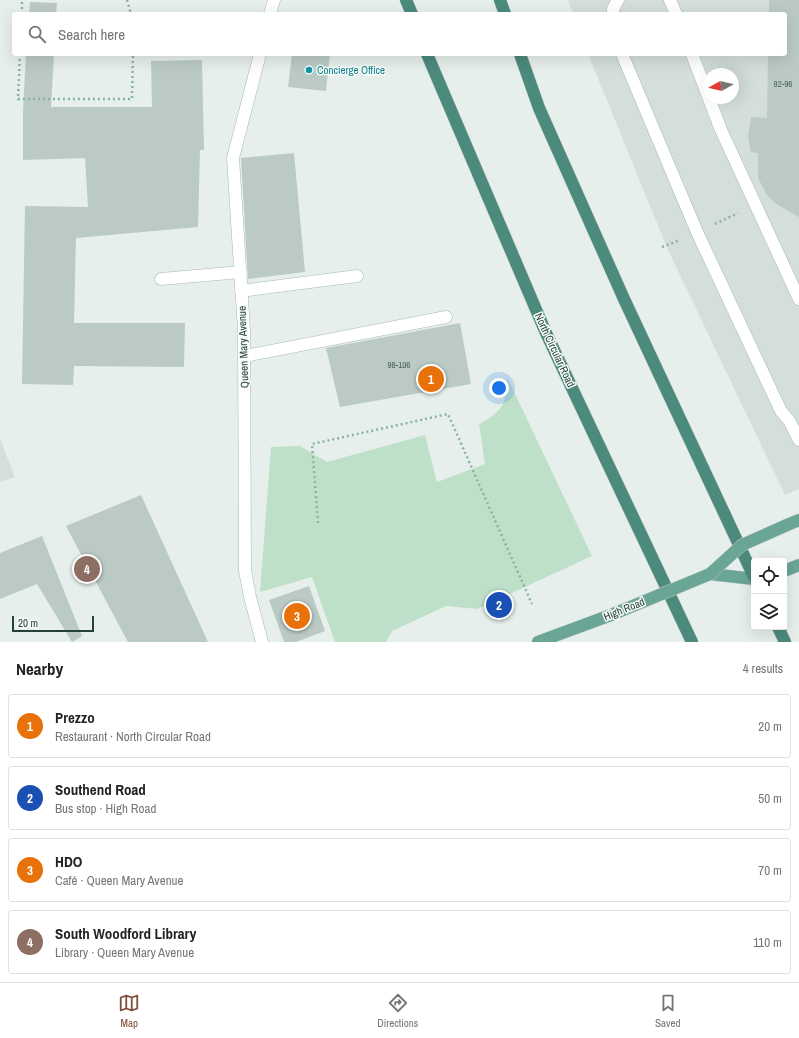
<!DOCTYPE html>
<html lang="en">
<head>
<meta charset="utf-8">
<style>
  body { margin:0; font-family:"Archivo Narrow",sans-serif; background:#f6f6f6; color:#222 }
  .controls { position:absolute; right:12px; bottom:12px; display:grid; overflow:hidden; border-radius:4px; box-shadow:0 4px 16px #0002 }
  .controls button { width:36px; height:36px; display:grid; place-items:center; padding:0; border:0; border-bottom:1px solid #e0e0e0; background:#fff; color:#222; font:20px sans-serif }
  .compass { position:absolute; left:703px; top:68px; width:36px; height:36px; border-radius:50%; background:#fff; box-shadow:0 4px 16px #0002; rotate:262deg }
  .scale { position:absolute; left:12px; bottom:10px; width:82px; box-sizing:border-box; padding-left:4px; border:2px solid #24423a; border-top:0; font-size:11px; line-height:14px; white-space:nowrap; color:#24423a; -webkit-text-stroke:3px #f7fbf9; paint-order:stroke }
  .you { position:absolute; left:499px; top:388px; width:14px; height:14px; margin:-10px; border:3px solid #fff; border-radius:50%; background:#1a73e8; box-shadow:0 0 0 6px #1a73e833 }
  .badge { display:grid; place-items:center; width:26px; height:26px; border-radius:50%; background:#804e3d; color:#fff; font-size:13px; font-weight:700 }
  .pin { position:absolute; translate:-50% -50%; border:2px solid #fff; box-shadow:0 1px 4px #0006 }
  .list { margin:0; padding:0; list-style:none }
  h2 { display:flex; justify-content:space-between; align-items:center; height:52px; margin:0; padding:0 16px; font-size:17px }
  h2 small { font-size:13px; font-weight:400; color:#767676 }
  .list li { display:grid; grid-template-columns:26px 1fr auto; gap:12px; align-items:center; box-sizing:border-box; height:64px; margin:0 8px 8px; padding:0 8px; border:1px solid #e0e0e0; border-radius:4px }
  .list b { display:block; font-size:15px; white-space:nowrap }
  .list p { margin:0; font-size:13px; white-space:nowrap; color:#767676 }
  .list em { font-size:13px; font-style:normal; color:#767676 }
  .icon { flex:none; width:22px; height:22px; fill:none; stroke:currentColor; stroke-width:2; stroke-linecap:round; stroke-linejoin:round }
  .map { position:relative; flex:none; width:799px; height:642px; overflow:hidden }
  .search { position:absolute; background:#fff; box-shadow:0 4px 16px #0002; left:12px; right:12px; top:12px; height:44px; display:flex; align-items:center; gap:10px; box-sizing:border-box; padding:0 14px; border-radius:4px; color:#767676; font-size:15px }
  .sheet { height:340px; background:#fff }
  nav { display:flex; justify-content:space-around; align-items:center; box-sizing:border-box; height:56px; border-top:1px solid #e0e0e0; background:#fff; font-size:11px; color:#767676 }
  nav a { display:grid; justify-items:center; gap:2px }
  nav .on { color:#804e3d }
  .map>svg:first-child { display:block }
  .built { fill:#d4dfda; fill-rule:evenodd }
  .green { fill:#bfe0c8 }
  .building { fill:#bbcac4 }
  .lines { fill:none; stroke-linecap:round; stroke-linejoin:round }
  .service-casing { stroke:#a8b8b2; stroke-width:13 }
  .minor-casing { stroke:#a8b8b2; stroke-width:13 }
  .primary-casing { stroke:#c2cac8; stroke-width:13 }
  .trunk-casing { stroke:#c2cac8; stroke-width:13 }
  .path { stroke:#86b3a5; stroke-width:2.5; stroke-dasharray:2 3; stroke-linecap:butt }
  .service { stroke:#fff; stroke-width:12 }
  .minor { stroke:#fff; stroke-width:12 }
  .primary { stroke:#6aa596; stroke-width:12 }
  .trunk { stroke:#4c8a7c; stroke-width:12 }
  .primary-bridge-casing { stroke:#c2cac8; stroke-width:13; stroke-linecap:butt }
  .primary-bridge { stroke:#6aa596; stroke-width:12 }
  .culture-dot { fill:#0f9aa8; stroke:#f7fbf9; stroke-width:1.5 }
  .labels { text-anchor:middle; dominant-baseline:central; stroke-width:3; stroke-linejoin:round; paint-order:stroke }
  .number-label { font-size:9px; fill:#4a645c }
  .culture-label { font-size:11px; fill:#0d838f; stroke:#f7fbf9; text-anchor:start }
  .street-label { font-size:11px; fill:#24423a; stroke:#f7fbf9 }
</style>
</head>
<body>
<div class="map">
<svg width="799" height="642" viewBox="0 0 799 642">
  <rect width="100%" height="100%" fill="#e6efeb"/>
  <g class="built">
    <path d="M568,0H799V489L785,495L668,250L588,54H785V14H573ZM709,74H733V98H709Z"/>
    <path d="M0,439L15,477L0,482Z"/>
  </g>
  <path class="green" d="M507,377L592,556L477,609L446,606L392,631L386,642H335L312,577L260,592L271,447L300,446L327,462L425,435L437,482L485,464L479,424C503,412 507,402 507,377Z"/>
  <g class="building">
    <path d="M769,0H799V217L776,204L767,195L758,178V153L751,152L748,136L751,117L767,118L768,54H785V14H769Z"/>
    <path d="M30,2L57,3L56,14H29Z"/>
    <path d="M26,54H54L51,107H152L151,61L202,60L204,150H200L198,227L76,238L74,323H185L184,367L74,366L73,385L22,384L25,206L88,207L85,158L23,160V112Z"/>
    <path d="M292,54H330L326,91L288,87Z"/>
    <path d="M294,153L305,272L248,279L241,158Z"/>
    <path d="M460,323L471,384L340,407L326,348Z"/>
    <path d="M141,495L208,642H128L66,526Z"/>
    <path d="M42,536L82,636L72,642L37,584L0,599V553Z"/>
    <path d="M309,586L325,631L296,642H284L269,600Z"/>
  </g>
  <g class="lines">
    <g class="service-casing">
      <g id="service">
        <path d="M670,0L676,14"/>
        <path d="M613,14V9L618,0"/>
        <path d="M622,54L697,232L781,411L790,422L799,440"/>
        <path d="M692,54L721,130L799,299"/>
        <path d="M241,291L357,276"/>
        <path d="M245,356L446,317"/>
      </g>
    </g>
    <g class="minor-casing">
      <g id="minor">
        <path d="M270,14L274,0"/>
        <path d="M260,54L233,158L244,330L245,571L250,597L262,642"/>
        <path d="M161,279L241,272"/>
      </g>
    </g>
    <g class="primary-casing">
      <g id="primary">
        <path d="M787,525L799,520"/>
        <path d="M784,571L799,565"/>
        <path d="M710,574L754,579"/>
        <path d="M538,642L611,615"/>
      </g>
    </g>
    <g class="trunk-casing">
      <g id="trunk">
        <path d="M406,0L412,14"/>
        <path d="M500,0L505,14"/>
        <path d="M427,54L546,333L692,642"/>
        <path d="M520,54L539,108L624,299L754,577"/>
        <path d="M778,627L785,642"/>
      </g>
    </g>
    <g class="path">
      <path d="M127,0L131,14"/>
      <path d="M22,14V0"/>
      <path d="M20,54L18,99H132L133,54"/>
      <path d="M715,224L738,213"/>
      <path d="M662,247L680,240"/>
      <path d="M318,523L312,444L448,414L532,604"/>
    </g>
    <use href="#service" class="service"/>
    <use href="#minor" class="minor"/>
    <use href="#primary" class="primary"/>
    <use href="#trunk" class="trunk"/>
    <g class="primary-bridge-casing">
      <path id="primary-bridge" d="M611,615L710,574L742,545L787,525"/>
    </g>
    <use href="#primary-bridge" class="primary-bridge"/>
  </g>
  <circle class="culture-dot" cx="309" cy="70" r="4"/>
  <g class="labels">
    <g class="number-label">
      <text x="783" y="84">92-96</text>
      <text x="399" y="365">98-106</text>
    </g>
    <g class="culture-label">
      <text x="317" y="70">Concierge Office</text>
    </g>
    <g class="street-label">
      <text transform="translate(243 347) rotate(-92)">Queen Mary Avenue</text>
      <text transform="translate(555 350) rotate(65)">North Circular Road</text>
      <text transform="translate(624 609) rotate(-22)">High Road</text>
    </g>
  </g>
</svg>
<div class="controls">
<button><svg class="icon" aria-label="locate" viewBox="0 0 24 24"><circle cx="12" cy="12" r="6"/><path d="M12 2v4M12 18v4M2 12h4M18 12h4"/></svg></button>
<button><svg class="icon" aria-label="layers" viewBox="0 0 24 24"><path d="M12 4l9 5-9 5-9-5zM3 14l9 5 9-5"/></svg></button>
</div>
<svg class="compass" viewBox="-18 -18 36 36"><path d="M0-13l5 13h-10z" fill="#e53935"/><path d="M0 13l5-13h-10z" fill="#767676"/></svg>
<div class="scale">20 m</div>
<div class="you"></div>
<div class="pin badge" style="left:431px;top:379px;background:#e8710a">1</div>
<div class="pin badge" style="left:499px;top:605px;background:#1a4fb4">2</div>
<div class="pin badge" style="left:297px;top:616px;background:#e8710a">3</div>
<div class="pin badge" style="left:87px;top:569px;background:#8d6e63">4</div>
<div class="search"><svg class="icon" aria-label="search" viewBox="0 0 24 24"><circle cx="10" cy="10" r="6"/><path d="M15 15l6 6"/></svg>Search here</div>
</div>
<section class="sheet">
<h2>Nearby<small>4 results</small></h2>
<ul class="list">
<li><span class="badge" style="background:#e8710a">1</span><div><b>Prezzo</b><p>Restaurant · North Circular Road</p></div><em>20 m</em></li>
<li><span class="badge" style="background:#1a4fb4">2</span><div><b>Southend Road</b><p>Bus stop · High Road</p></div><em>50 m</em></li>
<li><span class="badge" style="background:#e8710a">3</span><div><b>HDO</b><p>Café · Queen Mary Avenue</p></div><em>70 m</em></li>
<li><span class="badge" style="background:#8d6e63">4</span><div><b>South Woodford Library</b><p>Library · Queen Mary Avenue</p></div><em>110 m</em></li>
</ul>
</section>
<nav>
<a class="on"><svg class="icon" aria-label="map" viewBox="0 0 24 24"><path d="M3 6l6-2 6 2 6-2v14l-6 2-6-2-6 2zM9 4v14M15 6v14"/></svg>Map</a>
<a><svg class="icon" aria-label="directions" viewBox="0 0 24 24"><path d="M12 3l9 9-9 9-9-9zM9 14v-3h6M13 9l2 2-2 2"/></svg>Directions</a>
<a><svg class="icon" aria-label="saved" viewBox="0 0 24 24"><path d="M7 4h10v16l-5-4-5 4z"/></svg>Saved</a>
</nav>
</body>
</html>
